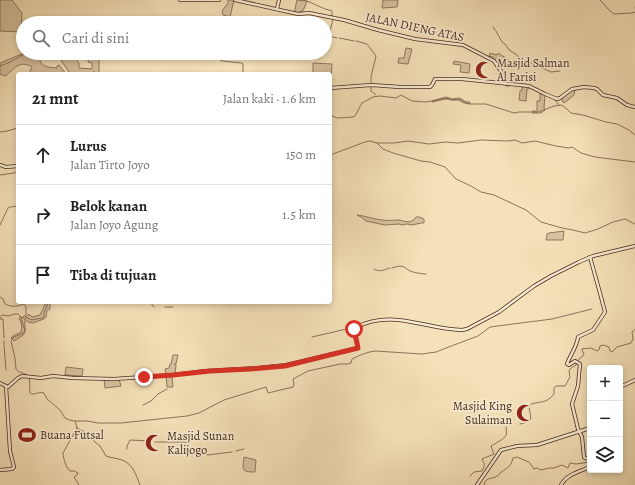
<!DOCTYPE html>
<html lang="id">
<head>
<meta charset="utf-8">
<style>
  body { margin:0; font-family:Alegreya,serif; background:#f6f6f6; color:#222 }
  .controls { position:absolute; right:12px; bottom:12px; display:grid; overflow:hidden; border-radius:4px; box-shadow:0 2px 6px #0003 }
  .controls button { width:36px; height:36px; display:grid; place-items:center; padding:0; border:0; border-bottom:1px solid #e0e0e0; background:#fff; color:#222; font:20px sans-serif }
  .stop { position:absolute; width:12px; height:12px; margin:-9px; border:3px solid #d93025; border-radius:50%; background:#fff }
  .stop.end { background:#d93025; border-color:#fff; box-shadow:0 1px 4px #0008 }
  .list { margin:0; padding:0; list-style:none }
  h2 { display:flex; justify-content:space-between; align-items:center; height:52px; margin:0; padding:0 16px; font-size:17px }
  h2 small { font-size:13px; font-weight:400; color:#767676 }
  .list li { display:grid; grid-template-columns:26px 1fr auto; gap:12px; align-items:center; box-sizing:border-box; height:60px; padding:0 16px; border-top:1px solid #e0e0e0 }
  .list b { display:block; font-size:15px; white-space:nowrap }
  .list p { margin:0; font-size:13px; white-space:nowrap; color:#767676 }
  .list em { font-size:13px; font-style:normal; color:#767676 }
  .icon { flex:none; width:22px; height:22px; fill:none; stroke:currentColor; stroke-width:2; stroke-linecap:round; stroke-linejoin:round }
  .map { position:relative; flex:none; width:635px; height:485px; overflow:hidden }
  .search { position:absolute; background:#fff; box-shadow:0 2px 6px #0003; left:16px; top:16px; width:316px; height:44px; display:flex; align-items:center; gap:10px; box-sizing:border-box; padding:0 14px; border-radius:22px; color:#767676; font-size:15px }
  .panel { position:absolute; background:#fff; box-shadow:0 2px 6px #0003; left:16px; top:72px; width:316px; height:232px; border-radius:4px }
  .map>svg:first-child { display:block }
  .green { fill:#d8c29f; stroke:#90765e }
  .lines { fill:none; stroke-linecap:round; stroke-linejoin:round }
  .stream { stroke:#8c725b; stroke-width:1 }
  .secondary-casing { stroke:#48291e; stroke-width:4 }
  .secondary { stroke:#f8ecd2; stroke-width:2.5 }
  .route { stroke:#d93025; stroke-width:5 }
  .labels { text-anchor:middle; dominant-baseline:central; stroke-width:3; stroke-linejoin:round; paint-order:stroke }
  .street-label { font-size:12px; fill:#48291e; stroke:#f8ecd2 }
  .poi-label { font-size:12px; fill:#48291e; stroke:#f8ecd2; text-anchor:start }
</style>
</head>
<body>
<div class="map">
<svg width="635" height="485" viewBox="0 0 635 485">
  <rect width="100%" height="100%" fill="#f5e1b9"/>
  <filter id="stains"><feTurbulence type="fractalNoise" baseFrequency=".005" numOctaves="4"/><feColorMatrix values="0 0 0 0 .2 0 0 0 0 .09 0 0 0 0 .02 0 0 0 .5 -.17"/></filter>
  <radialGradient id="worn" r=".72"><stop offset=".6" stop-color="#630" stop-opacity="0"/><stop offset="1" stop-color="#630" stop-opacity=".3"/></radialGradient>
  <g class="green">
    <path d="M0,0H12L22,13L21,32L0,31Z"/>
    <path d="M228,0H234L230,17L223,15L222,11L228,3Z"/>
    <path d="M297,0L307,1L304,9H303L302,12L300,11V14L294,13Z"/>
    <path d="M383,0H398L397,7L382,8Z"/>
    <path d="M406,48L412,49L408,64L398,63L399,58H404Z"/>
    <path d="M24,53H37C41,66 43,67 57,68V66L59,65L66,74H29L32,67C19,59 14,70 5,76L0,74V63Z"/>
    <path d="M157,53H212L211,57L170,58Z"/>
    <path d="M490,53L497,55L498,53L509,60L506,63L497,58L494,60L493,59V57L489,56Z"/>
    <path d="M67,56L69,59L73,56L79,63V68L92,69V63L88,62L89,56L98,57L99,59V74H95V72H93L92,74L70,73L62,62L61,59Z"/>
    <path d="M454,61L470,64L469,73L460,72L461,65L453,64Z"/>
    <path d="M313,63L332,64L331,80L330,74H313Z"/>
    <path d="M524,85L530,86L529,89H527L526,101L519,100L520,91L522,90V87H523Z"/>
    <path d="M575,89L574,95L564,103L562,101L563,97L569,91Z"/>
    <path d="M540,93L545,95L544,108L545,110C541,114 538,113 532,113V111H537V101H540Z"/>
    <path d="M446,97L452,99L460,98L466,102H470V104L464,103L458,100H452L446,99L432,102V101Z"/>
    <path d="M357,215C366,216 373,219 382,220C388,221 393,220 399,220C406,221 410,225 416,217H419L424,219V223H421L412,225L407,224L402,225L399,224L385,225L366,221L361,217Z"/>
    <path d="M564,231L563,240H546L547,234L549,233Z"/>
    <path d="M45,302H50V309L47,311L46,317L44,319L38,321L33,323L28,322L25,319C24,323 27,332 23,335C21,337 17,339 14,341L11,338L13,336L21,332C22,328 22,322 19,319L20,317L25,318L28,314L33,317L40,315C42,310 45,307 45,302Z"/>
    <path d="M173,355H178L176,364H174L176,365L175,374L166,375L165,369L169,368L170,364H171Z"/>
    <path d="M66,367L83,369L82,376L65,375Z"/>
    <path d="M166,376H172L173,387H167Z"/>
    <path d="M104,379H119L121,386L105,388Z"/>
    <path d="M244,457L256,460L255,472C240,472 243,469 244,457Z"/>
  </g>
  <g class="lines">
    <g class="stream">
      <path d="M303,0C313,2 321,9 332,11"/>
      <path d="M600,0L609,10L614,14L632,13L635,12"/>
      <path d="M635,7V8"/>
      <path d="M332,17V12"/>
      <path d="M333,19L329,36L337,38"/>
      <path d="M493,27L495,30"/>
      <path d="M496,31L502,42L505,44L509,50L517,55L522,62H529"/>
      <path d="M339,38L354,41"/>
      <path d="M356,41L367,44L376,56L371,77"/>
      <path d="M171,53L212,55L214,53"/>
      <path d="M213,56L222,61L242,63L243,64V74"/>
      <path d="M531,63L551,72L560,71"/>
      <path d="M0,66L10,62L26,53"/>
      <path d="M371,78V84"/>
      <path d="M505,84L506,86H509"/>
      <path d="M371,86V91L376,95"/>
      <path d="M554,99L559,105"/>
      <path d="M330,115L337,118L353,117L355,116L362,103L373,97L380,96L396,98L401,95L412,101L426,102L446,98L452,100L459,99L470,104H486L514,113L519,112H538L554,106L562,105L568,110L571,113L583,115L606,122L617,124L629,130L635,135"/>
      <path d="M0,132L7,131L18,128"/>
      <path d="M377,143H394L408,141L429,144L446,142L458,143L481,140L508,141L515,140L522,143L535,141L556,146L569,148L572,147L581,153L595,157L635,162"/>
      <path d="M330,155L365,142L370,141L377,143L383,149L393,153L421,161L430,162L445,167L456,179L471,186L481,192L494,195L526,210L541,222L562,228L573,230L585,233L598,229L613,222L625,219L635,224"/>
      <path d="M0,175L14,173L18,170"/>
      <path d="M0,225L8,208L10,207L18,206"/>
      <path d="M392,268C406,263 403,269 413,272C416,273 424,274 426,274"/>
      <path d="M374,269C380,273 385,269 390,268"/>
      <path d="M0,297L3,299L5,304C12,307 16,307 23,304L26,306V314L21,319L25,330L24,333L14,337L11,341L15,358L16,369C19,373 21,372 25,374C32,377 29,387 30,393C34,396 39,391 44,393L47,399L60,410L65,418L69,420L75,421L77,428L90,435L94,441L100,446L106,456C111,458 117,458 122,460C133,464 136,475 140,485"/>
      <path d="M121,302L137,303L138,302"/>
      <path d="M150,302L154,307"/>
      <path d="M165,307H173"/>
      <path d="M25,316L27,318L32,320L42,318L44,317V312L47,307V302"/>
      <path d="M0,318L2,315L9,316L14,314H18L21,317"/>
      <path d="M0,319H3L4,338"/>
      <path d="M312,337L351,328"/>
      <path d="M4,341V344"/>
      <path d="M4,345L6,370"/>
      <path d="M143,405L151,401L158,394L167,389"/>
      <path d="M75,421H87L98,423H121L187,416L199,413L224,400L266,387L268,393L293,387L294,385L293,379L308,371L340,364H348L351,363L352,359C360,355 367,352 375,351L422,354L436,352L446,348L478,336L490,327L552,319L592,309"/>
      <path d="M520,424C534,421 531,419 529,407L531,404C541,401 546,404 554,394V388L556,386H565L570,377L569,371L570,369L576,365L578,360L583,356L584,354L582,350V349L591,348L597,351L599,350L600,346L603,345L609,347L610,351L612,352L617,347L631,343L633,339L632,332L635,329"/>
      <path d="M77,428L63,453C64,460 65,466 70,471H74L78,473V474L74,477L79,485"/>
      <path d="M155,442H186L187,453L189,454L205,452L207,455L232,452"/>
      <path d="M127,449V446L130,440L152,441"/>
      <path d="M236,451L244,449"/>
      <path d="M470,476L474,472L482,471C485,465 485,465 482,459L494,454L491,446C494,444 505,439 506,435C507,433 506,430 506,427"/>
      <path d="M484,485C486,474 495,482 501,472C508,468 511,466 513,458L517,457L526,461L529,462L534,469L537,468L541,470L549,468H554L562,465L568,468L570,463L576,464L590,462"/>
    </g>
    <g class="secondary-casing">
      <g id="secondary">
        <path d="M180,0H219"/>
        <path d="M235,0L298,14L309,13L344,20L378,30L415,39L463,45L494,61L501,71L505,83"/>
        <path d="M277,9L279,0"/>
        <path d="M330,88L371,85L400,87H430L432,85L435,79H462L529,86L545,94L557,99L560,98L572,89L584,87L594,88L597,89L603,95L617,98L627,105L635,107"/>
        <path d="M0,165L6,167L18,166"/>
        <path d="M590,257L600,293L605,312L593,330L578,337C577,347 570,355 567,364L569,365L575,361L580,364L578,386L572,404L578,429L582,437L584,457L585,458L590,459"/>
        <path d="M0,383L6,386"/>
        <path d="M6,386L8,387L18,378L22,376L41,378L53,376L73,378L114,379L173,375L205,371L257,368L286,365L358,348L354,332V328C393,308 423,329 462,330L467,329L499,312L534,286L551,276L579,262L593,256L635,246"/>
        <path d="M620,387L635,380"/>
        <path d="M0,470L12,469L14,467L10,451L6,386"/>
        <path d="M477,485L501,450L517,446L537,445L590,428"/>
        <path d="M561,485C567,474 579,472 590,467"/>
      </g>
    </g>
    <use href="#secondary" class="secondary"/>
  </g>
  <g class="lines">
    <path class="route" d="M144,377L173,375L210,371L250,369L285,366L358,348L354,329"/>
  </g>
  <defs>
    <g id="mosque-bare" transform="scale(1.38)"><path d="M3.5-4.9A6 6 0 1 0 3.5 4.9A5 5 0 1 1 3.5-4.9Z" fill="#8f2418" stroke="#f8ecd2" stroke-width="2.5" paint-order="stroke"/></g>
    <g id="stadium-bare" transform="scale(1.38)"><path d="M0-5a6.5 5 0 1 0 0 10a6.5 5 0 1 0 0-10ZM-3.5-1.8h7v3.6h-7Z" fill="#8f2418" stroke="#f8ecd2" stroke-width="2.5" paint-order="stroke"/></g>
  </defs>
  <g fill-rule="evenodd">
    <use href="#mosque-bare" x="484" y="70"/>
    <use href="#mosque-bare" x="525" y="413"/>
    <use href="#stadium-bare" x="27" y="435"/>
    <use href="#mosque-bare" x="154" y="443"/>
  </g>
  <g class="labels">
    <g class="street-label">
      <text transform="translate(415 27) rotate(12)">JALAN DIENG ATAS</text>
    </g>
    <g class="poi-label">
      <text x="497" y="63">Masjid Salman<tspan x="497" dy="14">Al Farisi</tspan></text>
      <text x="512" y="406" text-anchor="end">Masjid King<tspan x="512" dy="14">Sulaiman</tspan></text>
      <text x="40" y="435">Buana Futsal</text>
      <text x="167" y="436">Masjid Sunan<tspan x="167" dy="14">Kalijogo</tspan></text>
    </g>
  </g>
  <rect width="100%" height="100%" filter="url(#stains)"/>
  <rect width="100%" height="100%" fill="url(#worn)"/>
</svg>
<div class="controls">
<button>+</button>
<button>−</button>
<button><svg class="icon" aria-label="layers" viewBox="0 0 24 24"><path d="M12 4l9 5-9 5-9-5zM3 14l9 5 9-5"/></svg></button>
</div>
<div class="stop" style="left:354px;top:329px"></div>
<div class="stop end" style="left:144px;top:377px"></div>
<div class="search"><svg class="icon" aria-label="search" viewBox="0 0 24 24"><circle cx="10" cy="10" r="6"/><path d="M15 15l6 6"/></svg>Cari di sini</div>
<section class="panel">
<h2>21 mnt<small>Jalan kaki · 1.6 km</small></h2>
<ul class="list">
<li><svg class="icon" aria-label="ahead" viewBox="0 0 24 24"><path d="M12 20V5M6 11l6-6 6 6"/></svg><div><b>Lurus</b><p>Jalan Tirto Joyo</p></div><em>150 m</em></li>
<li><svg class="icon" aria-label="right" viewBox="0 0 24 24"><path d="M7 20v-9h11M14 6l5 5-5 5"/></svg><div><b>Belok kanan</b><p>Jalan Joyo Agung</p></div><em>1.5 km</em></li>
<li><svg class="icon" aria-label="arrive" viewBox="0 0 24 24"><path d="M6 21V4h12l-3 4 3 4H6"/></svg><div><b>Tiba di tujuan</b></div></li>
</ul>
</section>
</div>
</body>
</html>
